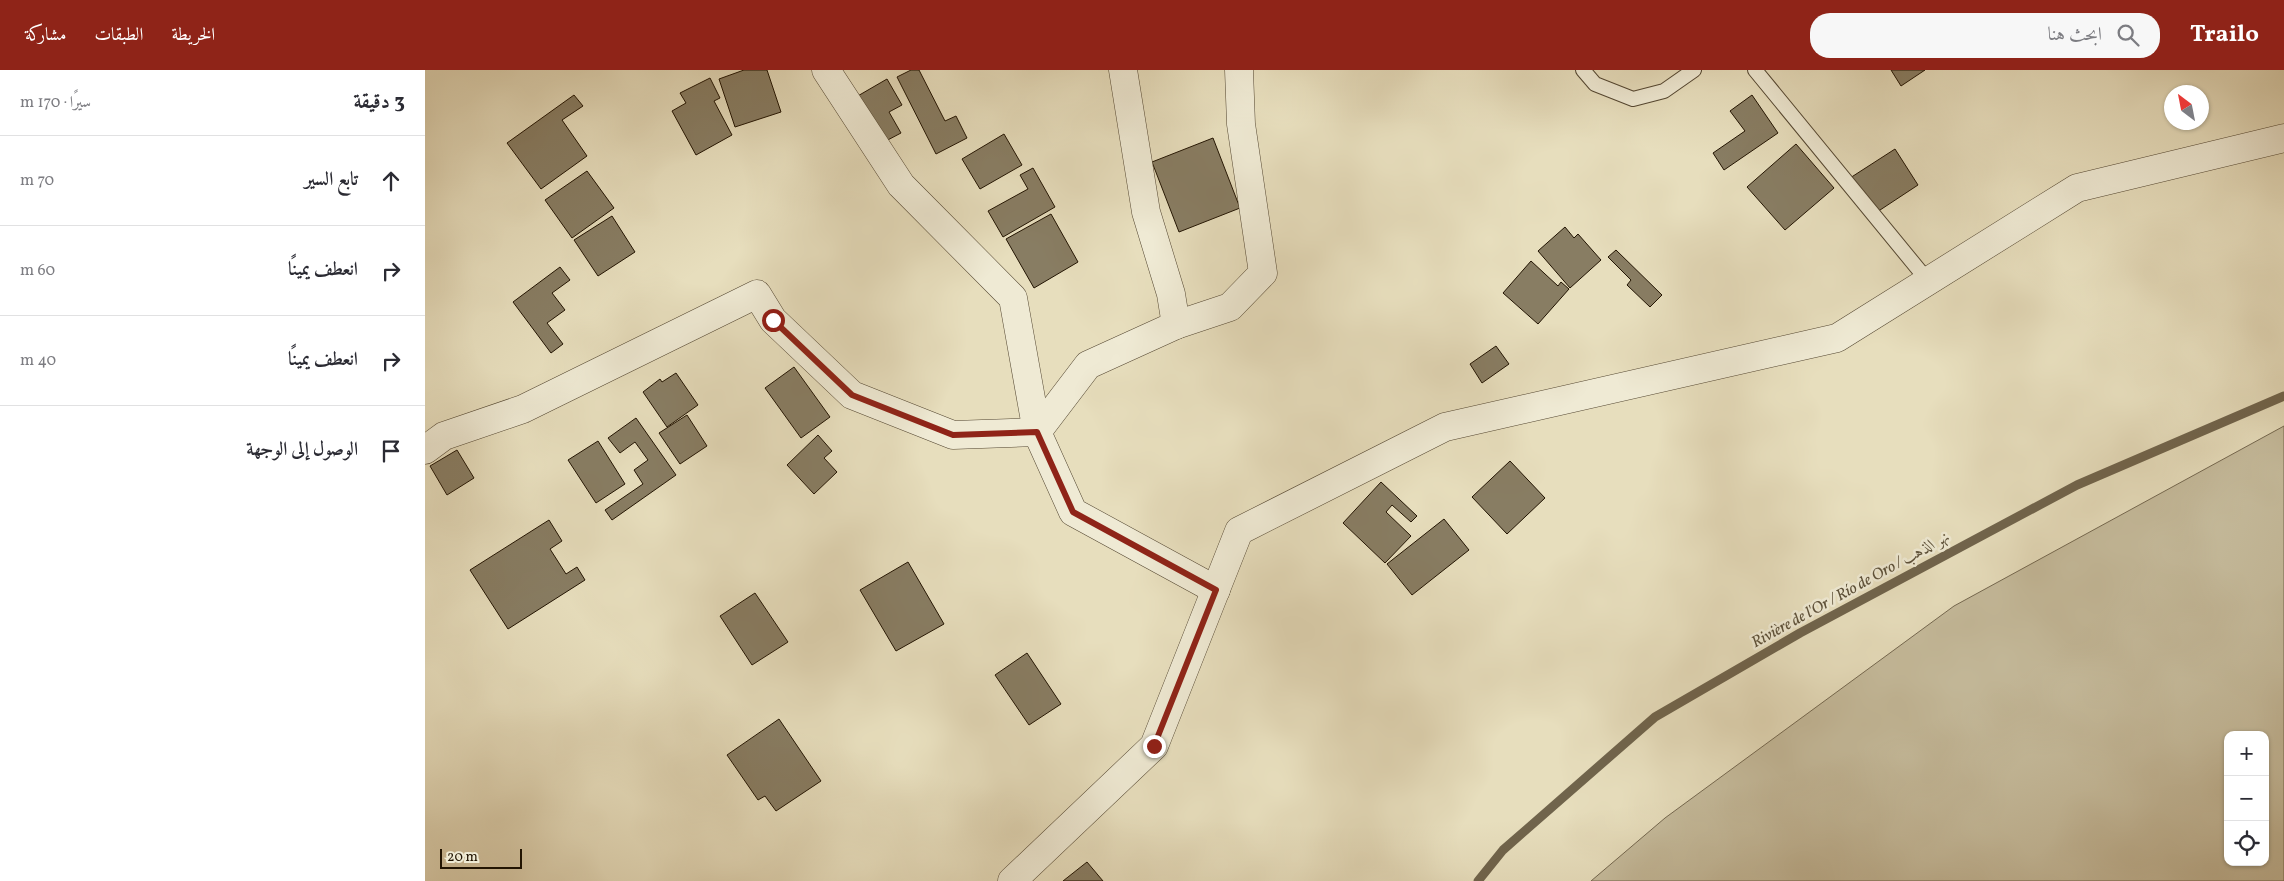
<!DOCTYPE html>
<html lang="ar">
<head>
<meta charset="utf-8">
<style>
  body { margin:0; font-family:Vollkorn,Amiri,serif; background:#f7f7f7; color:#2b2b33; direction:rtl }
  .controls { position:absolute; right:15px; bottom:15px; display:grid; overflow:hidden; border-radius:10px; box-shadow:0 1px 4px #0004 }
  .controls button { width:45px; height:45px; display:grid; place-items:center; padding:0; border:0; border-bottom:1px solid #e1e1e2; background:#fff; color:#2b2b33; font:25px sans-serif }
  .compass { position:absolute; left:1739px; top:15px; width:45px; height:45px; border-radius:50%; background:#fff; box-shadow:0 1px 4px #0004; rotate:328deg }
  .scale { position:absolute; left:15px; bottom:12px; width:82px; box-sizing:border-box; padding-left:5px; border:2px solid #221402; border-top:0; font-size:14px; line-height:18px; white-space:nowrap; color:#221402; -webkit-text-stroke:4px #efead4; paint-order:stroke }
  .stop { position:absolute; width:15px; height:15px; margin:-11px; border:4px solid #8f2418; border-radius:50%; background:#fff }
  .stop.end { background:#8f2418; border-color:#fff; box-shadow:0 1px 5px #0008 }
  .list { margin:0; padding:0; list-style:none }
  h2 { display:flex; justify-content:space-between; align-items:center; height:65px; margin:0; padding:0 20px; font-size:21px }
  h2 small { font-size:16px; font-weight:400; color:#7c7c81 }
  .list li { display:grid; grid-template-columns:32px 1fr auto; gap:15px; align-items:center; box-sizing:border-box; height:90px; padding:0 20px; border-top:1px solid #e1e1e2 }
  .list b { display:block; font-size:19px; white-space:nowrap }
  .list em { font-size:16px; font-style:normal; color:#7c7c81 }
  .icon { flex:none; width:28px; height:28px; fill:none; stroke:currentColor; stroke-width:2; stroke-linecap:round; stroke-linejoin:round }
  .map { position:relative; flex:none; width:1859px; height:811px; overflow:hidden; direction:ltr }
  header { display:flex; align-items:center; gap:30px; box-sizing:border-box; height:70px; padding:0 25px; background:#8f2418; color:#fff }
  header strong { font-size:24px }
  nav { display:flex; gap:28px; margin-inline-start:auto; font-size:18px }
  .search { width:350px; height:45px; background:#f7f7f7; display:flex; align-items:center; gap:12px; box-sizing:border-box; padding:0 18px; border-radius:20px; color:#7c7c81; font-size:19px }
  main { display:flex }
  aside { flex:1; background:#fff }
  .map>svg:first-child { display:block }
  .green { fill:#c6bc9d; stroke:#746850; fill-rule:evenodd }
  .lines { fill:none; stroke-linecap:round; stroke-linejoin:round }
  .stream { stroke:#70644c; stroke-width:9 }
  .building { fill:#887d63; stroke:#221402 }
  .lane-casing { stroke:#534631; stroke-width:16 }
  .street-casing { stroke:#534631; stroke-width:29 }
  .lane { stroke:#efead4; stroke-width:14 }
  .street { stroke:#efead4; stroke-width:28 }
  .route { stroke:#8f2418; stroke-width:6 }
  .labels { text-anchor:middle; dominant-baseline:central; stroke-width:5; stroke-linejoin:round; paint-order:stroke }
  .water-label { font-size:16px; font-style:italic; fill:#5c5039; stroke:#efead4 }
</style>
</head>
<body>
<header>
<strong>Trailo</strong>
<div class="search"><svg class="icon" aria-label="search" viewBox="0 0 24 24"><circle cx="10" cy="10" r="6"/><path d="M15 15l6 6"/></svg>ابحث هنا</div>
<nav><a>الخريطة</a><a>الطبقات</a><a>مشاركة</a></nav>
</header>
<main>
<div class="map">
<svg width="1859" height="811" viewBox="0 0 1859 811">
  <rect width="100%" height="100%" fill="#e7debd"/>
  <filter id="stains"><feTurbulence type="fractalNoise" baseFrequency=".004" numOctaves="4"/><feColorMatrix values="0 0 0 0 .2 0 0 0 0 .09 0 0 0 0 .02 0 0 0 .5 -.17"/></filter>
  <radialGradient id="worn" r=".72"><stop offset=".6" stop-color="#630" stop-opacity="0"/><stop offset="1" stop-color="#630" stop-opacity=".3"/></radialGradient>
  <path class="green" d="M1859,356V811H1166L1240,748L1529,536ZM1803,665H1840V792H1803Z"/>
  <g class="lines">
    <path class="stream" d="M1053,811L1078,780L1230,647L1375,563L1652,415L1859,326"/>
  </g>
  <g class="building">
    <path d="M319,0H342L356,42L310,57L294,9Z"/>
    <path d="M486,0H494L520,51L531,46L542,68L511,84L472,7Z"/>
    <path d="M1466,0H1500L1476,16Z"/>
    <path d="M285,8L295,28L289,31L307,65L271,85L247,41L261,33L255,23Z"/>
    <path d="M462,9L477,35L464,42L476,63L457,73L431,27Z"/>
    <path d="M149,25L158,36L137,50L162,86L116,119L82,73Z"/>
    <path d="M1327,25L1353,63L1299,100L1288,83L1320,61L1305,41Z"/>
    <path d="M579,64L597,95L555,119L537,89Z"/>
    <path d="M788,68L815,138L754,162L727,92Z"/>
    <path d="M1371,74L1409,118L1360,160L1322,117Z"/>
    <path d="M1470,79L1493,115L1449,144L1425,108Z"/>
    <path d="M608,98L630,137L578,167L563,141L603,119L595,105Z"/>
    <path d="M162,101L189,138L147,168L120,130Z"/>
    <path d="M626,144L653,192L609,218L581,169Z"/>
    <path d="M187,146L210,182L173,206L149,170Z"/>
    <path d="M1140,157L1149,168L1153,164L1176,190L1145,218L1113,181Z"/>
    <path d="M1191,180L1237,225L1225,237L1202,215L1206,210L1183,187Z"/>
    <path d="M1106,191L1133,216L1136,212L1144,219L1113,254L1078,223Z"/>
    <path d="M135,197L145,210L127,223L140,240L122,253L138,274L126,283L88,232Z"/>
    <path d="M1071,276L1084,294L1057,313L1045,294Z"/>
    <path d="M369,297L405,347L376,368L340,318Z"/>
    <path d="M251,303L273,335L242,357L218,322L235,309L237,312Z"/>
    <path d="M262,345L282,376L255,394L234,363Z"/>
    <path d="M211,348L251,405L187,450L180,440L218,414L209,400L223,390L210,372L195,383L183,368Z"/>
    <path d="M393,365L407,381L399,388L412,402L389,424L362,395Z"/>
    <path d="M173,371L200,414L171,433L143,390Z"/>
    <path d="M32,380L49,408L22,425L5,396Z"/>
    <path d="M1085,391L1120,428L1082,464L1047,427Z"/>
    <path d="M956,412L992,446L986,452L967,435L961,442L986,466L960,493L918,453Z"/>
    <path d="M1019,449L1044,480L987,525L962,494Z"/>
    <path d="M124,450L137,471L125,479L141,504L152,497L160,510L83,559L45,500Z"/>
    <path d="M483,492L519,554L471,581L435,520Z"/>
    <path d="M330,523L363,572L327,595L295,546Z"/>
    <path d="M602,583L636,634L604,655L570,605Z"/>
    <path d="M354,649L396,711L351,741L340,726L333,730L302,685Z"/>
    <path d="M662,792L678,811H638Z"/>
  </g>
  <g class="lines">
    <g class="lane-casing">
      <g id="lane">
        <path d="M1158,0L1170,14L1208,29L1239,21L1269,0"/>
        <path d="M1330,0L1503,211"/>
      </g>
    </g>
    <g class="street-casing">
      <g id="street">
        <path d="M401,0L476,115L588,228L612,362L648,442L791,520"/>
        <path d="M698,0L721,142L746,224L751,255"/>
        <path d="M0,380L19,366L98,339L332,224L348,250L427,325L528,365L612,362L663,295L751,255L805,237L838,203L816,54L814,0"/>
        <path d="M587,811L729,676L814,461L1020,357L1412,268L1652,118L1859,68"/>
      </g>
    </g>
    <use href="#lane" class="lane"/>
    <use href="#street" class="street"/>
  </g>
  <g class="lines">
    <path class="route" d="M348,250L427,325L528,365L612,362L648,442L791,520L729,676"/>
  </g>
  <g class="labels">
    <g class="water-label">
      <text transform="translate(1426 520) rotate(-29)">Rivière de l'Or / Río de Oro / نهر الذهب</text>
    </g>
  </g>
  <rect width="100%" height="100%" filter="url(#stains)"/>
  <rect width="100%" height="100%" fill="url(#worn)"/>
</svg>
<div class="controls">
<button>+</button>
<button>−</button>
<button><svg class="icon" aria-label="locate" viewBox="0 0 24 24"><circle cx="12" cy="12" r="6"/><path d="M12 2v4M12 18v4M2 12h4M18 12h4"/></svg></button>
</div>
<svg class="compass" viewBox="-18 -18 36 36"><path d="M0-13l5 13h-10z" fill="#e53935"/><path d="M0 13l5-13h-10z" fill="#7c7c81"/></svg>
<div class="scale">20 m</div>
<div class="stop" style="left:348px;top:250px"></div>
<div class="stop end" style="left:729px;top:676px"></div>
</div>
<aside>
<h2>3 دقيقة<small>سيرًا · 170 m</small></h2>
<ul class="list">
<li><svg class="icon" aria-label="ahead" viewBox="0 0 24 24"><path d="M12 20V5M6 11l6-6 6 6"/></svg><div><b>تابع السير</b></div><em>70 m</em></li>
<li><svg class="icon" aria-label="right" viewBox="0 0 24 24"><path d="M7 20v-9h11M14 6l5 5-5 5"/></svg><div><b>انعطف يمينًا</b></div><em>60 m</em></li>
<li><svg class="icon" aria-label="right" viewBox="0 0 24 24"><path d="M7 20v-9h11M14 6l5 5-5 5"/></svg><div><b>انعطف يمينًا</b></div><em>40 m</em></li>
<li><svg class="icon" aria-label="arrive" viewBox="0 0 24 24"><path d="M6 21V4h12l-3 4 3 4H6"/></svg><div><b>الوصول إلى الوجهة</b></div></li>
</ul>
</aside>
</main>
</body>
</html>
